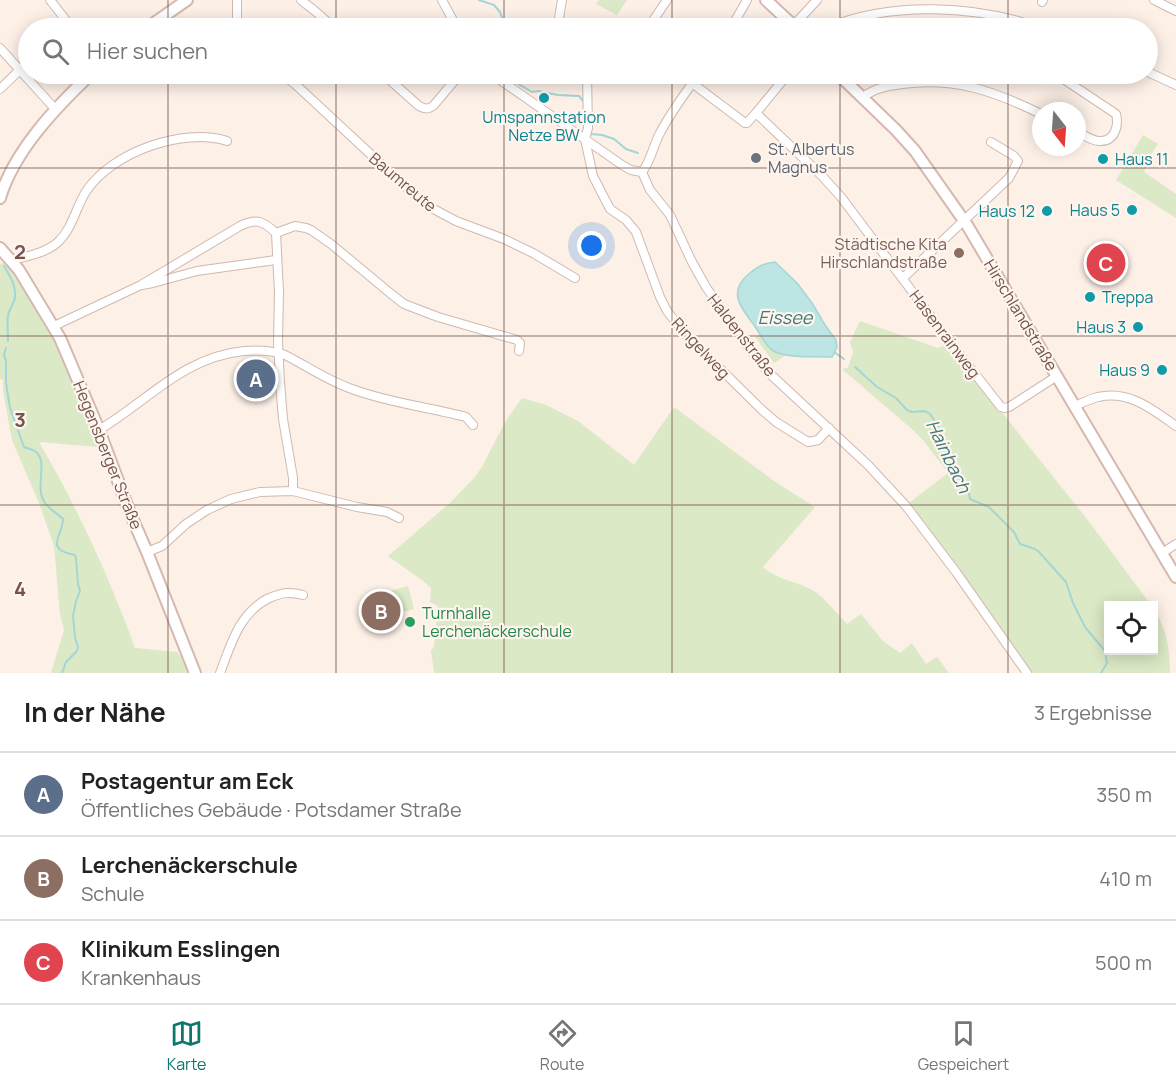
<!DOCTYPE html>
<html lang="de">
<head>
<meta charset="utf-8">
<style>
  body { margin:0; font-family:Manrope,sans-serif; background:#f2f2f2; color:#222 }
  .controls { position:absolute; right:18px; bottom:18px; display:grid; overflow:hidden; border-radius:0px; box-shadow:0 3px 15px #0003 }
  .controls button { width:54px; height:54px; display:grid; place-items:center; padding:0; border:0; border-bottom:2px solid #e0e0e0; background:#fff; color:#222; font:30px sans-serif }
  .compass { position:absolute; left:1032px; top:102px; width:54px; height:54px; border-radius:50%; background:#fff; box-shadow:0 3px 15px #0003; rotate:163deg }
  .you { position:absolute; left:592px; top:246px; width:21px; height:21px; margin:-15px; border:4px solid #fff; border-radius:50%; background:#1a73e8; box-shadow:0 0 0 9px #1a73e833 }
  .badge { display:grid; place-items:center; width:39px; height:39px; border-radius:50%; background:#0f766e; color:#fff; font-size:20px; font-weight:700 }
  .pin { position:absolute; translate:-50% -50%; border:3px solid #fff; box-shadow:0 2px 6px #0006 }
  .list { margin:0; padding:0; list-style:none }
  h2 { display:flex; justify-content:space-between; align-items:center; height:78px; margin:0; padding:0 24px; font-size:26px }
  h2 small { font-size:20px; font-weight:400; color:#767676 }
  .list li { display:grid; grid-template-columns:39px 1fr auto; gap:18px; align-items:center; box-sizing:border-box; height:84px; padding:0 24px; border-top:2px solid #e0e0e0 }
  .list b { display:block; font-size:22px; white-space:nowrap }
  .list p { margin:0; font-size:20px; white-space:nowrap; color:#767676 }
  .list em { font-size:20px; font-style:normal; color:#767676 }
  .icon { flex:none; width:33px; height:33px; fill:none; stroke:currentColor; stroke-width:2; stroke-linecap:round; stroke-linejoin:round }
  .map { position:relative; flex:none; width:1176px; height:673px; overflow:hidden }
  .search { position:absolute; background:#fff; box-shadow:0 3px 15px #0003; left:18px; right:18px; top:18px; height:66px; display:flex; align-items:center; gap:15px; box-sizing:border-box; padding:0 21px; border-radius:33px; color:#767676; font-size:22px }
  .sheet { height:330px; background:#fff }
  nav { display:flex; justify-content:space-around; align-items:center; box-sizing:border-box; height:84px; border-top:2px solid #e0e0e0; background:#fff; font-size:16px; color:#767676 }
  nav a { display:grid; justify-items:center; gap:3px }
  nav .on { color:#0f766e }
  .map>svg:first-child { display:block }
  .green { fill:#dbe9c6 }
  .water { fill:#bce5e3; stroke:#a3d6d5; stroke-width:1.5 }
  .lines { fill:none; stroke-linecap:round; stroke-linejoin:round }
  .stream { stroke:#a3d6d5; stroke-width:2 }
  .street-casing { stroke:#cfb9b0; stroke-width:10 }
  .secondary-casing { stroke:#d5b9b0; stroke-width:14 }
  .street { stroke:#fff; stroke-width:8 }
  .secondary { stroke:#fff; stroke-width:10 }
  .grid { fill:none; stroke:#75534c; stroke-width:1.5; stroke-opacity:0.55 }
  .culture-dot { fill:#0f9aa8; stroke:#fef5ee; stroke-width:2 }
  .worship-dot { fill:#6b7280; stroke:#fef5ee; stroke-width:2 }
  .education-dot { fill:#8d6e63; stroke:#fef5ee; stroke-width:2 }
  .leisure-dot { fill:#2e9e5b; stroke:#fef5ee; stroke-width:2 }
  .labels { text-anchor:middle; dominant-baseline:central; stroke-width:4.5; stroke-linejoin:round; paint-order:stroke }
  .culture-label { font-size:16px; fill:#0d838f; stroke:#fef5ee; text-anchor:end }
  .worship-label { font-size:16px; fill:#5b616d; stroke:#fef5ee; text-anchor:start }
  .street-label { font-size:16px; fill:#75534c; stroke:#fef5ee }
  .education-label { font-size:16px; fill:#785e54; stroke:#fef5ee; text-anchor:end }
  .leisure-label { font-size:16px; fill:#27864d; stroke:#fef5ee; text-anchor:start }
  .water-label { font-size:18px; font-style:italic; fill:#407978; stroke:#fef5ee }
  .grid-label { font-size:20px; text-anchor:middle; font-weight:bold; fill:#75534c; stroke:#fef5ee; stroke-width:4.5; stroke-linejoin:round; paint-order:stroke }
</style>
</head>
<body>
<div class="map">
<svg width="1176" height="673" viewBox="0 0 1176 673">
  <rect width="100%" height="100%" fill="#fcf0e7"/>
  <g class="green">
    <path d="M599,0H627L617,15L596,4Z"/>
    <path d="M1143,135L1158,144L1145,164L1147,166L1144,172L1176,194V218L1116,180Z"/>
    <path d="M3,263L10,269L46,325L61,354L99,447L39,442C77,507 109,576 135,648L177,652L179,655L182,656L188,673H51L64,630L60,614L54,546L39,503L12,440L3,391V380L0,379V264Z"/>
    <path d="M786,318L804,343L774,363L755,337Z"/>
    <path d="M860,321L938,348L948,344L998,407L1023,439L1087,519L1151,605L1108,606V650H1154V610C1167,628 1170,651 1170,673H1031L941,545L909,503L948,473L923,440L914,431L842,369L848,368L853,352L850,342Z"/>
    <path d="M522,398L546,405L578,421L634,465L674,407L777,483L815,507L763,567C777,580 797,581 814,591C825,598 837,614 847,624L861,614L883,641L900,653L912,643L926,664L937,657L949,673H434L431,651L434,647L438,606L430,602L431,588L422,580L388,556L450,503L475,477L483,465L505,422Z"/>
    <path d="M408,586L414,609L369,622L362,599Z"/>
  </g>
  <path class="water" d="M775,262L797,283L812,303L825,325L836,340L837,347L832,357C815,356 786,359 772,350C766,346 760,334 756,328C741,307 726,292 750,273C760,265 763,264 775,262Z"/>
  <g class="lines">
    <g class="stream">
      <path d="M479,0L494,5L500,12L506,28"/>
      <path d="M507,74L515,82L532,92L538,91L558,95L579,96L584,102"/>
      <path d="M584,107V128"/>
      <path d="M591,134L602,135L614,139L626,149L638,153"/>
      <path d="M4,266C10,276 16,285 15,297C14,304 9,309 8,316C7,324 8,332 8,341"/>
      <path d="M6,348L4,354L5,359L6,360V383L10,408L24,447C29,449 34,449 37,453C48,464 34,488 45,503C49,509 58,514 63,519C63,536 43,549 75,555L76,558L78,584L80,591L76,601L73,616L75,638L78,647L77,651L66,662L62,673"/>
      <path d="M834,352L844,359"/>
      <path d="M855,367L877,387L896,398L907,410L912,412L925,411L930,414L937,425L944,444L950,455L960,480L968,489L970,499L989,507L1014,532L1020,544L1035,549L1039,552L1066,582L1073,603L1085,627L1105,651L1107,663L1101,673"/>
    </g>
    <g class="street-casing">
      <g id="street">
        <path d="M50,0L65,19L64,26L62,28"/>
        <path d="M301,0L315,11L334,28"/>
        <path d="M442,0L457,28"/>
        <path d="M1154,0L1176,11"/>
        <path d="M1042,2L1043,0"/>
        <path d="M793,26L817,0"/>
        <path d="M237,28V0"/>
        <path d="M562,28L559,18L562,0"/>
        <path d="M648,28L667,0"/>
        <path d="M731,28L747,0"/>
        <path d="M827,28C891,1 976,5 1040,28"/>
        <path d="M0,48L56,110"/>
        <path d="M1148,72L1176,85"/>
        <path d="M281,74L295,84L408,189L428,206L456,221L504,239L533,253L575,278"/>
        <path d="M383,74L419,106C425,109 428,110 434,105L460,74"/>
        <path d="M493,74L503,82L622,165L631,170L642,172"/>
        <path d="M587,74L588,128L585,139L593,176L610,209L626,220L636,232L660,297L667,311L685,334L761,409L776,422L808,442L818,440L829,428"/>
        <path d="M1056,74L1116,114C1119,125 1115,141 1101,141C1093,142 1084,135 1077,131"/>
        <path d="M692,83L745,123H747L756,113L822,176L841,197L957,351L1001,407L1005,408L1009,407L1057,376"/>
        <path d="M0,89L28,62"/>
        <path d="M863,97C875,88 887,86 902,84C955,77 994,91 1041,114"/>
        <path d="M756,113L788,74"/>
        <path d="M642,172L650,190L670,215L692,262L706,287L748,347L768,372L868,465L906,506L956,572L1027,673"/>
        <path d="M642,172C651,161 653,146 660,133C671,112 685,93 699,74"/>
        <path d="M276,233L295,226L306,228L311,230L331,244L390,293L404,304L438,317L517,340L520,343L519,351"/>
        <path d="M276,233L279,292L278,341L280,383L283,419L293,478V491"/>
        <path d="M12,260C28,256 46,253 58,242C73,228 76,206 87,190C113,152 183,127 227,141"/>
        <path d="M903,278L1009,178L1018,161L1014,156L991,142"/>
        <path d="M142,285L153,283L197,271L276,260"/>
        <path d="M54,326L141,285L240,226C257,218 263,221 276,233"/>
        <path d="M1075,406C1082,403 1090,399 1098,397C1129,390 1152,409 1176,426"/>
        <path d="M99,430C148,401 183,357 244,351C258,350 271,350 285,355C307,366 328,381 352,389C389,403 429,407 466,417L473,425"/>
        <path d="M147,552L162,546L186,524L207,510L231,499L260,492L293,491L357,507L387,512L399,518"/>
        <path d="M1162,553L1176,544"/>
        <path d="M220,673C231,645 238,615 267,599C274,596 282,592 290,593C294,593 299,594 303,595"/>
      </g>
    </g>
    <g class="secondary-casing">
      <g id="secondary">
        <path d="M766,0L796,28"/>
        <path d="M147,28L187,0"/>
        <path d="M838,74L896,130L915,151L967,225L1176,577"/>
        <path d="M0,198C14,151 56,107 91,74"/>
        <path d="M0,248L19,270L60,338L99,430L130,513L147,552L195,673"/>
      </g>
    </g>
    <use href="#street" class="street"/>
    <use href="#secondary" class="secondary"/>
  </g>
  <path class="grid" d="M168,0V28M336,0V28M504,0V28M672,0V28M840,0V28M1008,0V28M168,74V673M336,74V673M504,74V673M672,74V673M840,74V673M1008,74V673M0,168H1176M0,336H1176M0,505H1176"/>
  <g class="culture-dot">
    <circle cx="544" cy="98" r="6"/>
    <circle cx="1103" cy="159" r="6"/>
    <circle cx="1132" cy="210" r="6"/>
    <circle cx="1047" cy="211" r="6"/>
    <circle cx="1090" cy="297" r="6"/>
    <circle cx="1138" cy="327" r="6"/>
    <circle cx="1162" cy="370" r="6"/>
  </g>
  <circle class="worship-dot" cx="756" cy="158" r="6"/>
  <circle class="education-dot" cx="959" cy="253" r="6"/>
  <circle class="leisure-dot" cx="410" cy="622" r="6"/>
  <g class="labels">
    <g class="culture-label">
      <text x="544" y="117" text-anchor="middle">Umspannstation<tspan x="544" dy="18">Netze BW</tspan></text>
      <text x="1115" y="159" text-anchor="start">Haus 11</text>
      <text x="1120" y="210">Haus 5</text>
      <text x="1035" y="211">Haus 12</text>
      <text x="1102" y="297" text-anchor="start">Treppa</text>
      <text x="1126" y="327">Haus 3</text>
      <text x="1150" y="370">Haus 9</text>
    </g>
    <g class="worship-label">
      <text x="768" y="149">St. Albertus<tspan x="768" dy="18">Magnus</tspan></text>
    </g>
    <g class="street-label">
      <text transform="translate(403 182) rotate(40)">Baumreute</text>
      <text transform="translate(1021 315) rotate(59)">Hirschlandstraße</text>
      <text transform="translate(945 334) rotate(53)">Hasenrainweg</text>
      <text transform="translate(742 335) rotate(52)">Haldenstraße</text>
      <text transform="translate(701 348) rotate(47)">Ringelweg</text>
      <text transform="translate(108 455) rotate(68)">Hegensberger Straße</text>
    </g>
    <g class="education-label">
      <text x="947" y="244">Städtische Kita<tspan x="947" dy="18">Hirschlandstraße</tspan></text>
    </g>
    <g class="leisure-label">
      <text x="422" y="613">Turnhalle<tspan x="422" dy="18">Lerchenäckerschule</tspan></text>
    </g>
    <g class="water-label">
      <text x="785" y="317">Eissee</text>
      <text transform="translate(949 456) rotate(64)">Hainbach</text>
    </g>
  </g>
  <g class="grid-label">
    <text x="20" y="259">2</text>
    <text x="20" y="427">3</text>
    <text x="20" y="596">4</text>
  </g>
</svg>
<div class="controls">
<button><svg class="icon" aria-label="locate" viewBox="0 0 24 24"><circle cx="12" cy="12" r="6"/><path d="M12 2v4M12 18v4M2 12h4M18 12h4"/></svg></button>
</div>
<svg class="compass" viewBox="-18 -18 36 36"><path d="M0-13l5 13h-10z" fill="#e53935"/><path d="M0 13l5-13h-10z" fill="#767676"/></svg>
<div class="you"></div>
<div class="pin badge" style="left:256px;top:379px;background:#5c6f8a">A</div>
<div class="pin badge" style="left:381px;top:611px;background:#8d6e63">B</div>
<div class="pin badge" style="left:1106px;top:263px;background:#e0444e">C</div>
<div class="search"><svg class="icon" aria-label="search" viewBox="0 0 24 24"><circle cx="10" cy="10" r="6"/><path d="M15 15l6 6"/></svg>Hier suchen</div>
</div>
<section class="sheet">
<h2>In der Nähe<small>3 Ergebnisse</small></h2>
<ul class="list">
<li><span class="badge" style="background:#5c6f8a">A</span><div><b>Postagentur am Eck</b><p>Öffentliches Gebäude · Potsdamer Straße</p></div><em>350 m</em></li>
<li><span class="badge" style="background:#8d6e63">B</span><div><b>Lerchenäckerschule</b><p>Schule</p></div><em>410 m</em></li>
<li><span class="badge" style="background:#e0444e">C</span><div><b>Klinikum Esslingen</b><p>Krankenhaus</p></div><em>500 m</em></li>
</ul>
</section>
<nav>
<a class="on"><svg class="icon" aria-label="map" viewBox="0 0 24 24"><path d="M3 6l6-2 6 2 6-2v14l-6 2-6-2-6 2zM9 4v14M15 6v14"/></svg>Karte</a>
<a><svg class="icon" aria-label="directions" viewBox="0 0 24 24"><path d="M12 3l9 9-9 9-9-9zM9 14v-3h6M13 9l2 2-2 2"/></svg>Route</a>
<a><svg class="icon" aria-label="saved" viewBox="0 0 24 24"><path d="M7 4h10v16l-5-4-5 4z"/></svg>Gespeichert</a>
</nav>
</body>
</html>
